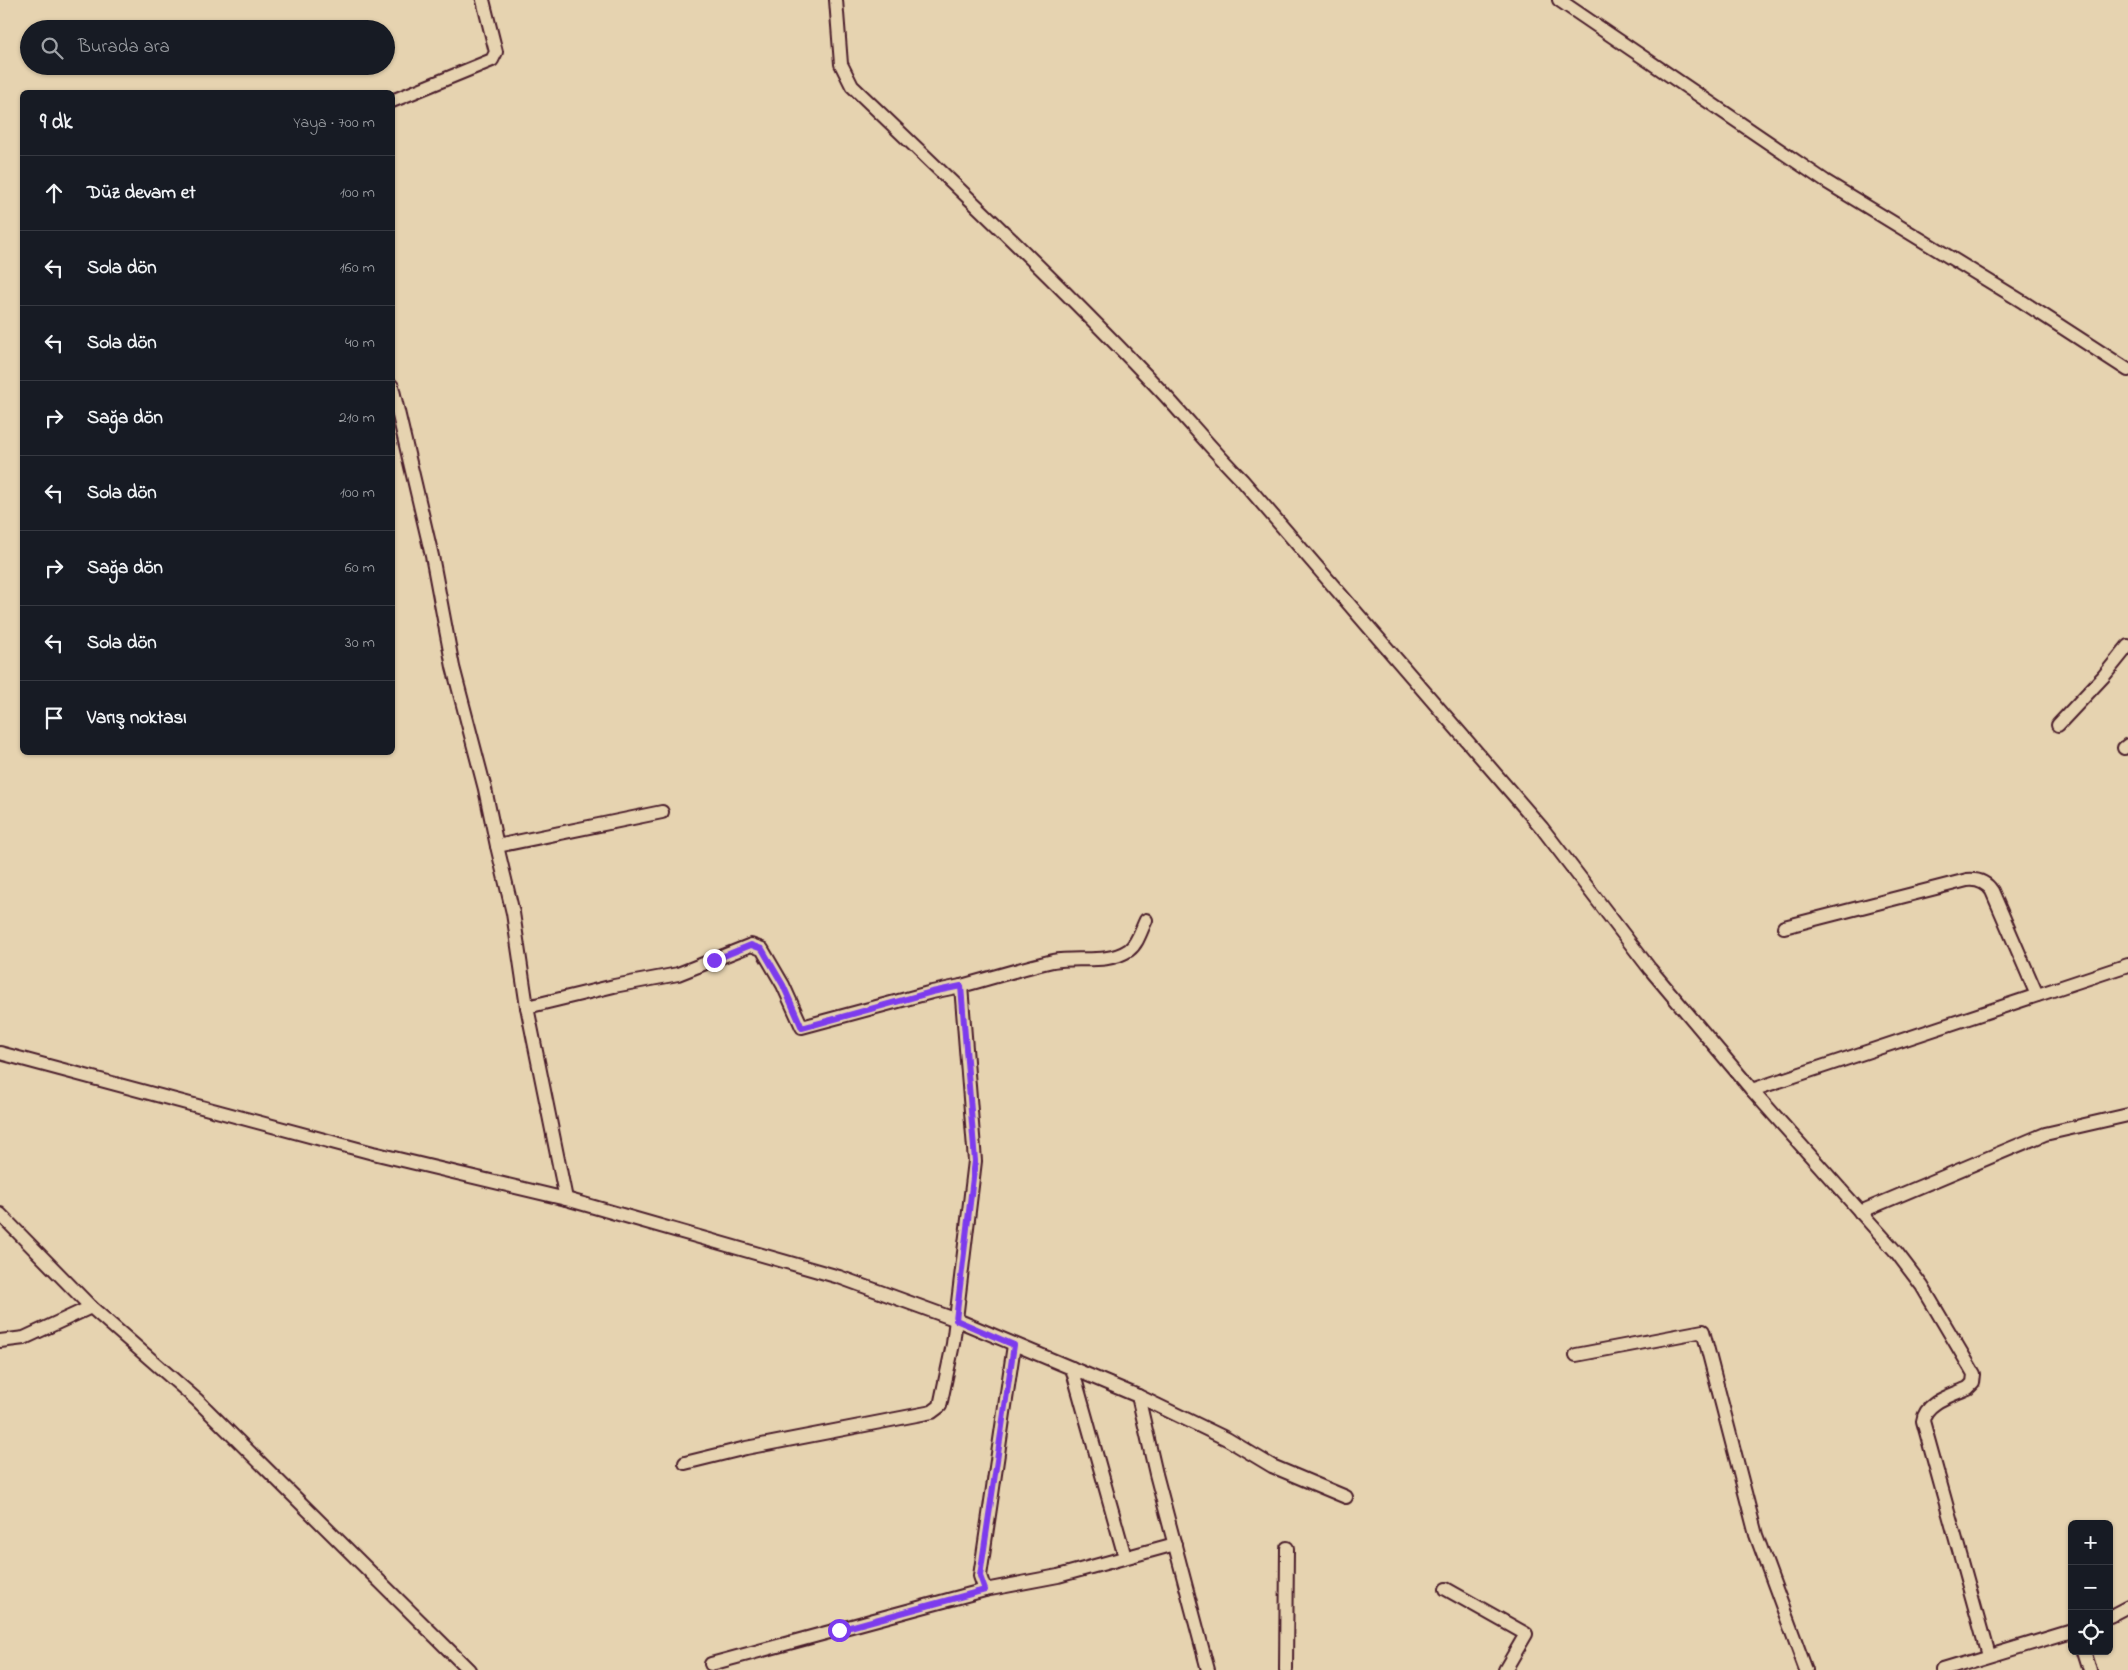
<!DOCTYPE html>
<html lang="tr">
<head>
<meta charset="utf-8">
<style>
  body { margin:0; font-family:"Indie Flower",sans-serif; background:#20242c; color:#f1f3f6 }
  .controls { position:absolute; right:15px; bottom:15px; display:grid; overflow:hidden; border-radius:8px; box-shadow:0 1px 4px #0004 }
  .controls button { width:45px; height:45px; display:grid; place-items:center; padding:0; border:0; border-bottom:1px solid #363941; background:#171b24; color:#f1f3f6; font:25px sans-serif }
  .stop { position:absolute; width:15px; height:15px; margin:-11px; border:4px solid #7c3aed; border-radius:50%; background:#fff }
  .stop.end { background:#7c3aed; border-color:#fff; box-shadow:0 1px 5px #0008 }
  .list { margin:0; padding:0; list-style:none }
  h2 { display:flex; justify-content:space-between; align-items:center; height:65px; margin:0; padding:0 20px; font-size:21px }
  h2 small { font-size:16px; font-weight:400; color:#9ea1a6 }
  .list li { display:grid; grid-template-columns:32px 1fr auto; gap:15px; align-items:center; box-sizing:border-box; height:75px; padding:0 20px; border-top:1px solid #363941 }
  .list b { display:block; font-size:19px; white-space:nowrap }
  .list em { font-size:16px; font-style:normal; color:#9ea1a6 }
  .icon { flex:none; width:28px; height:28px; fill:none; stroke:currentColor; stroke-width:2; stroke-linecap:round; stroke-linejoin:round }
  .map { position:relative; flex:none; width:2128px; height:1670px; overflow:hidden }
  .search { position:absolute; background:#171b24; box-shadow:0 1px 4px #0004; left:20px; top:20px; width:375px; height:55px; display:flex; align-items:center; gap:12px; box-sizing:border-box; padding:0 18px; border-radius:28px; color:#9ea1a6; font-size:19px }
  .panel { position:absolute; background:#171b24; box-shadow:0 1px 4px #0004; left:20px; top:90px; width:375px; height:665px; border-radius:8px }
  .map>svg:first-child { display:block }
  .lines { fill:none; stroke-linecap:round; stroke-linejoin:round }
  .minor-casing { stroke:#4a1f2b; stroke-width:16 }
  .minor { stroke:#e6d3b0; stroke-width:12 }
  .route { stroke:#7c3aed; stroke-width:6 }
</style>
</head>
<body>
<div class="map">
<svg width="2128" height="1670" viewBox="0 0 2128 1670">
  <rect width="100%" height="100%" fill="#e6d3b0"/>
  <filter id="ink" filterUnits="userSpaceOnUse"><feTurbulence type="fractalNoise" baseFrequency=".02" numOctaves="2"/><feDisplacementMap in="SourceGraphic" scale="10" xChannelSelector="R" yChannelSelector="G"/><feConvolveMatrix kernelMatrix="1 2 1 2 8 2 1 2 1" color-interpolation-filters="sRGB"/></filter>
  <g filter="url(#ink)">
    <g class="lines">
      <g class="minor-casing">
        <g id="minor">
          <path d="M836,0L841,64L852,86C956,186 1062,286 1161,391C1188,420 1214,452 1242,480L1542,828L1650,969L1752,1090L1897,1253L1922,1286L1974,1374L1973,1383L1968,1388C1953,1395 1925,1402 1923,1421L1988,1655"/>
          <path d="M1559,0L1825,181L2023,302L2128,370"/>
          <path d="M392,101L492,60L496,52L483,0"/>
          <path d="M392,386L432,556L453,667L485,789L497,846"/>
          <path d="M2058,725L2103,677L2128,646"/>
          <path d="M2124,748L2128,745"/>
          <path d="M1784,927L1967,880C1977,879 1986,882 1992,891L2037,995"/>
          <path d="M961,986C991,978 1022,968 1053,961C1078,956 1106,965 1129,950C1138,943 1141,930 1146,920"/>
          <path d="M527,1007L614,986L678,974L751,945L762,949L783,985L802,1027L932,992L961,986L975,1161L953,1344L940,1406L932,1412L746,1448L685,1463"/>
          <path d="M0,1053L373,1153L566,1199L839,1277L957,1320L1138,1396L1156,1474L1208,1670"/>
          <path d="M1752,1090L2128,965"/>
          <path d="M566,1199L527,1007L513,913L497,846L662,812"/>
          <path d="M1860,1212L2045,1134L2128,1115"/>
          <path d="M0,1214L91,1307L197,1400L469,1670"/>
          <path d="M0,1341L24,1338L91,1307"/>
          <path d="M1014,1345L980,1576L985,1590L1058,1576L1175,1544"/>
          <path d="M1576,1355L1703,1331L1756,1535L1806,1670"/>
          <path d="M1072,1368L1125,1557"/>
          <path d="M1138,1396L1227,1439L1272,1466L1346,1497"/>
          <path d="M1446,1589L1526,1634L1505,1670"/>
          <path d="M2109,1616L2128,1606"/>
          <path d="M2084,1651L2090,1670"/>
          <path d="M711,1664L985,1590"/>
          <path d="M1286,1670L1287,1548"/>
          <path d="M1943,1670L2072,1631"/>
        </g>
      </g>
      <use href="#minor" class="minor"/>
    </g>
  </g>
  <g class="lines" filter="url(#ink)">
    <path class="route" d="M714,960L751,945L762,949L783,985L802,1028L932,992L961,986L975,1161L956,1320L1014,1345L980,1576L985,1590L839,1630"/>
  </g>
</svg>
<div class="controls">
<button>+</button>
<button>−</button>
<button><svg class="icon" aria-label="locate" viewBox="0 0 24 24"><circle cx="12" cy="12" r="6"/><path d="M12 2v4M12 18v4M2 12h4M18 12h4"/></svg></button>
</div>
<div class="stop" style="left:839px;top:1630px"></div>
<div class="stop end" style="left:714px;top:960px"></div>
<div class="search"><svg class="icon" aria-label="search" viewBox="0 0 24 24"><circle cx="10" cy="10" r="6"/><path d="M15 15l6 6"/></svg>Burada ara</div>
<section class="panel">
<h2>9 dk<small>Yaya · 700 m</small></h2>
<ul class="list">
<li><svg class="icon" aria-label="ahead" viewBox="0 0 24 24"><path d="M12 20V5M6 11l6-6 6 6"/></svg><div><b>Düz devam et</b></div><em>100 m</em></li>
<li><svg class="icon" aria-label="left" viewBox="0 0 24 24"><path d="M17 20v-9H6M10 6l-5 5 5 5"/></svg><div><b>Sola dön</b></div><em>160 m</em></li>
<li><svg class="icon" aria-label="left" viewBox="0 0 24 24"><path d="M17 20v-9H6M10 6l-5 5 5 5"/></svg><div><b>Sola dön</b></div><em>40 m</em></li>
<li><svg class="icon" aria-label="right" viewBox="0 0 24 24"><path d="M7 20v-9h11M14 6l5 5-5 5"/></svg><div><b>Sağa dön</b></div><em>210 m</em></li>
<li><svg class="icon" aria-label="left" viewBox="0 0 24 24"><path d="M17 20v-9H6M10 6l-5 5 5 5"/></svg><div><b>Sola dön</b></div><em>100 m</em></li>
<li><svg class="icon" aria-label="right" viewBox="0 0 24 24"><path d="M7 20v-9h11M14 6l5 5-5 5"/></svg><div><b>Sağa dön</b></div><em>60 m</em></li>
<li><svg class="icon" aria-label="left" viewBox="0 0 24 24"><path d="M17 20v-9H6M10 6l-5 5 5 5"/></svg><div><b>Sola dön</b></div><em>30 m</em></li>
<li><svg class="icon" aria-label="arrive" viewBox="0 0 24 24"><path d="M6 21V4h12l-3 4 3 4H6"/></svg><div><b>Varış noktası</b></div></li>
</ul>
</section>
</div>
</body>
</html>
